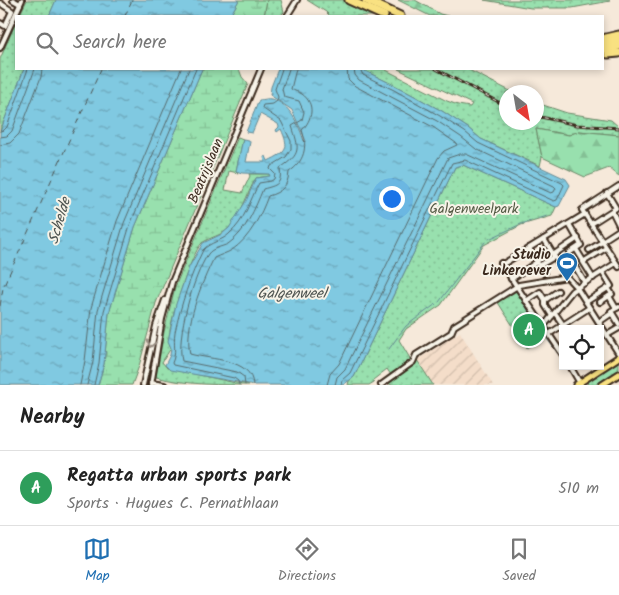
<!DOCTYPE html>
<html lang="en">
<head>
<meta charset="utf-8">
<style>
  body { margin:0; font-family:Kalam,sans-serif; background:#f6f6f6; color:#222 }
  .controls { position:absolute; right:15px; bottom:15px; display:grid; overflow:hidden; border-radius:0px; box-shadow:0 2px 8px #0003 }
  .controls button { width:45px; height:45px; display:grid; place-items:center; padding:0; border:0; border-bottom:1px solid #e0e0e0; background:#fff; color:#222; font:25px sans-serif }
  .compass { position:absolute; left:499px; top:85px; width:45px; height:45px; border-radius:50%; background:#fff; box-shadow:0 2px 8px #0003; rotate:149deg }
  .you { position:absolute; left:391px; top:198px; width:18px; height:18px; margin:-12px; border:4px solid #fff; border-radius:50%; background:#1a73e8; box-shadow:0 0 0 8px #1a73e833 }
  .badge { display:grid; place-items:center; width:32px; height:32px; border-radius:50%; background:#1f6fb2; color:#fff; font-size:16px; font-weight:700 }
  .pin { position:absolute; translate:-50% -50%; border:2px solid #fff; box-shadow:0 1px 5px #0006 }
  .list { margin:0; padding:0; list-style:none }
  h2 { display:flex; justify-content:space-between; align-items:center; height:65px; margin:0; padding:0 20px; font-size:21px }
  h2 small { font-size:16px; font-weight:400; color:#767676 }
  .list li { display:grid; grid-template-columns:32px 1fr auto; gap:15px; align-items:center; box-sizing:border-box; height:75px; padding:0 20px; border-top:1px solid #e0e0e0 }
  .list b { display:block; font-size:19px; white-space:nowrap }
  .list p { margin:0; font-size:16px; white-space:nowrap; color:#767676 }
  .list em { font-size:16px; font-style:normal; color:#767676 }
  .icon { flex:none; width:28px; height:28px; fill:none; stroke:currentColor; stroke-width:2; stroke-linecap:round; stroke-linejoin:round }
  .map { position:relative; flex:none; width:619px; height:385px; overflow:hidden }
  .search { position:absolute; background:#fff; box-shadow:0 2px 8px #0003; left:15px; right:15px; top:15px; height:55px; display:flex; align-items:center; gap:12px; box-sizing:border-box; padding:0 18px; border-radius:0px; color:#767676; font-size:19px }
  .sheet { height:140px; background:#fff }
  nav { display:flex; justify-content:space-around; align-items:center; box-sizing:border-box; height:70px; border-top:1px solid #e0e0e0; background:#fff; font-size:14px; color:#767676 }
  nav a { display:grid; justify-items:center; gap:2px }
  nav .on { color:#1f6fb2 }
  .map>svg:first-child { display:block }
  .industrial { fill:url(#industrial-furrows) }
  .green { fill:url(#green-dots); stroke:#6a8566 }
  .forest { fill:url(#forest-firs); stroke:#6a8566 }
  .wetland { fill:url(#wetland-marsh); stroke:#6a8566 }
  .pitch { fill:#98e0ae; stroke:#6a8566 }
  .water { fill:url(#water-ripples); stroke:#648993 }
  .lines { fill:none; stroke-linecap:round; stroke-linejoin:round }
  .shore { stroke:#576a6c; stroke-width:1 }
  .stream { stroke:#648993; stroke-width:1 }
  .ferry { stroke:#4c524f; stroke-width:1; stroke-dasharray:6 5; stroke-linecap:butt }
  .minor-casing { stroke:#3b2a1e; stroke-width:8 }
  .major-casing { stroke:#3b2a1e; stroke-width:9 }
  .highway-casing { stroke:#3b2a1e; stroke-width:11 }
  .minor { stroke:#f7f3e8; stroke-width:4 }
  .major { stroke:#f9e181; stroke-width:5 }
  .highway { stroke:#f9e181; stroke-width:7 }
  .rail-casing { stroke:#3b2a1e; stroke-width:3 }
  .rail { stroke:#f7f3e8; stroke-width:1; stroke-dasharray:4; stroke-linecap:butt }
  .oneway { stroke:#998e83 }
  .labels { text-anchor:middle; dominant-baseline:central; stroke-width:4; stroke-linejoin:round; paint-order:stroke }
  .street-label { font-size:14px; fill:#3b2a1e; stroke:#f7f3e8 }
  .park-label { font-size:14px; fill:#525842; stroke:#f7f3e8 }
  .poi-label { font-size:14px; font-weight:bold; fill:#3b2a1e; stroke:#f7f3e8; text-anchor:end }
  .water-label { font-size:15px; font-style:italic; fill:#4c524f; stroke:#f7f3e8 }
</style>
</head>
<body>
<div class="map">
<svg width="619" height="385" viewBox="0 0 619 385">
  <defs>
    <pattern id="industrial-furrows" width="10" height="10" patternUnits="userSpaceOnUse" patternTransform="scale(1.25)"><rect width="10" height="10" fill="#f4ddc9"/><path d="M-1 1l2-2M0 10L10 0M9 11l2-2" fill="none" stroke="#d2beac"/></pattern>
    <pattern id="green-dots" width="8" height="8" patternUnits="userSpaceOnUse" patternTransform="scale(1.25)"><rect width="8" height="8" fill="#98e0ae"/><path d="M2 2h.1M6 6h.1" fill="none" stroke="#84c095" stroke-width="1.8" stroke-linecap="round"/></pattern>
    <pattern id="forest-firs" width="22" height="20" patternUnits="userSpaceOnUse" patternTransform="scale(1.25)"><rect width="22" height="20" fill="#98e0ae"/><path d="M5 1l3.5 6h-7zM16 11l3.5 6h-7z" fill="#84c095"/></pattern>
    <pattern id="wetland-marsh" width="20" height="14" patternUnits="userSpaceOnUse" patternTransform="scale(1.25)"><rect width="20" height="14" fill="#98e0ae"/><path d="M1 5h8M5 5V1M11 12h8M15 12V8" fill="none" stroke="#84c095"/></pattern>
    <pattern id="water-ripples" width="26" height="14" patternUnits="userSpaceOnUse" patternTransform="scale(1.25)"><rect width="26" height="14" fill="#80c9e1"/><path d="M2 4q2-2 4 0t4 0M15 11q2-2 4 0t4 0" fill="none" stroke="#6aa3b6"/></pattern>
  </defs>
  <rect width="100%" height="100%" fill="#f6e9da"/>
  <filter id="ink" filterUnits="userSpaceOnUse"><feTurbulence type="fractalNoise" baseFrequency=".02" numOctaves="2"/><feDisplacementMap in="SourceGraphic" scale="10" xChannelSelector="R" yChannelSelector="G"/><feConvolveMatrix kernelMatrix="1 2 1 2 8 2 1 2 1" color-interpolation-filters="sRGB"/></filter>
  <g filter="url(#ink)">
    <path class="industrial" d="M460,332L493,385H433L417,360Z"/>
    <g class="green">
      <path d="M27,0H56L49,16H19Z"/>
      <path d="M267,0H281L284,12L280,16H264Z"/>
      <path d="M307,0H343L375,16H330L326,12Z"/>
      <path d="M484,0H609L610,1L572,8H531Z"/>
      <path d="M16,22V69H24L0,132V59Z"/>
      <path d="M361,69H384L447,101L458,105L470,107L472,104L398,69H467L512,92H506V122H536L537,103L567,113L611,120L619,127V135L579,131L570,135L536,129L542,157L540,166L481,139L468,128L442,111L396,86Z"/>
      <path d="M238,137L243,139L236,171L238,173L229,171L225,190L242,193L250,176L249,174H269L270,176L256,178C246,195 242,214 229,228C221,236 210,237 202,243C191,253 168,325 169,340C169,341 170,347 171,348L162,362L167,368L236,383L254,385C222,385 185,385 156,377L164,332L175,287Z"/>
      <path d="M463,165L556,207L552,216L521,225L484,245L441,305L406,329L399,340L411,360L391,375L387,369L373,380L374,382L369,385H348L349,381L354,377L455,167Z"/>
      <path d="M516,290L532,315L513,326L497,301Z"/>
      <path d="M417,360L433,385H392L387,383Z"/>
      <path d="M619,360V373L611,377L610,375L595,385H588L586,381Z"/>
    </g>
    <g class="forest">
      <path d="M398,0H415L440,14L448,16H430Z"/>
      <path d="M536,129L569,135L579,131L619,135V176L609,168L585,177L542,157Z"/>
    </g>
    <g class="wetland">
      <path d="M239,0H267L264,16H230Z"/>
      <path d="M202,69H239L242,77L248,84L156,303L139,366L132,385H98L104,364L109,313L135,227Z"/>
    </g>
    <path class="pitch" d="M531,317L546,337L527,348L515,328Z"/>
    <g class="water">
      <path d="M56,0H239L230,16H49Z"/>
      <path d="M24,69H202L135,227L109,313L104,364L98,385H0V132Z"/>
      <path d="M278,69H361L396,86L442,111L468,128L481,139L566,179L570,185L559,206L556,207L463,165L455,167L354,377L343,385H254L170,370L165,365L170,355L171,348L168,341L176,304L189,267L203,243L222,234L229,228L246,201L256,178L270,176L269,174L242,173L236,171L243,139L249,140L250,142L246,162H265L264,157L266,156L268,161C287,152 290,149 281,129L277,132L276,130L279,127L278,124L260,114L252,133L246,132L259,100C263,100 268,98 271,99C290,103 299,126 304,141H306L292,110L270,95L271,87Z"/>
    </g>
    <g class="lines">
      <g class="shore">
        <path d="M0,131L4,130L7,127L28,69"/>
        <path d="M0,137L7,136L12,131L35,69"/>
        <path d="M0,145L10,143L19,134L41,77L42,69"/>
        <path d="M80,385L85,361L91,308L117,221L181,69"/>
        <path d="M87,385L93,362L98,310L124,223L189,69"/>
        <path d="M94,385L99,363L104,311L130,225L196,69"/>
        <path d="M239,385L238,381L234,378L173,365L172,363C177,352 173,344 175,332C181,304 190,277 203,250C210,242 222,241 229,234C245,221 250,200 259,183L271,181L274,179L275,174L270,169L271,166L286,157L291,149V141L281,121L262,108L263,105L273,104L277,101L278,97L275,89L282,69"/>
        <path d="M245,385L244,377L237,372L182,361C176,336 193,277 208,254C212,248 222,247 228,244C246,232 255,208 263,189C277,185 282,185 280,168C302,154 299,148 292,126L302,120L304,112L299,101L284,97L282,89L289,69"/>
        <path d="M253,385C252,358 210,360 190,354C184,326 201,284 214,258C220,255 227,253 232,250C250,238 261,215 268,196C282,192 288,186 289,172C304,162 308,147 302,130C312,120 316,104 302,94C299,92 294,91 291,89L296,69"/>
        <path d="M327,385L330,374L339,364L438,158L444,151L457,145L456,143L433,127L355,86L348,79L347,69"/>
        <path d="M335,385L337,377L345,369L448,158L460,154H466L551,193L554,192L556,188L554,186L476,149L461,137L437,121L359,80L355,75L354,69"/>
        <path d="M341,385L342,380L350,373L452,163L465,160L554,201L557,200L564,185L562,183L478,143L465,132L440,116L394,90L363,75L360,69"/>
      </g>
      <g class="stream">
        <path d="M535,220L547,216"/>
        <path d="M489,239L521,224L531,221"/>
        <path d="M516,291L531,315"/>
        <path d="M439,302L485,242"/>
        <path d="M532,317L547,336"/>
        <path d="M399,335L406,326L436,304"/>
        <path d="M547,339L562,359"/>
        <path d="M389,349L397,338"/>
        <path d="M566,366L572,375"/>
      </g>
      <g class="ferry">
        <path d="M125,16L132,0"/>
        <path d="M0,306L3,288L101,69"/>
      </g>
      <g class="minor-casing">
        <g id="minor">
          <path d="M13,0L20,4"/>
          <path d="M0,3L12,11L5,26L0,23"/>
          <path d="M287,16L297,0"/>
          <path d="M0,48L22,0"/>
          <path d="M619,186L582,210L619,267"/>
          <path d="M612,211L619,225"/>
          <path d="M591,224L616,208L607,193"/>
          <path d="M544,239L567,277L577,288L619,354"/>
          <path d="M602,241L619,230"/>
          <path d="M529,248L537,262"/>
          <path d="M576,249L584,262"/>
          <path d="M589,250L602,242"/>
          <path d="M569,253L581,245L569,224"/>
          <path d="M553,255L578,238"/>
          <path d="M537,261L551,252"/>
          <path d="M501,263L563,355"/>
          <path d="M503,264L585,214"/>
          <path d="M539,266L554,257"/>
          <path d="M576,268L585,283"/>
          <path d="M593,278L583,262L606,248"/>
          <path d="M511,279L537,262L544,273"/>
          <path d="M609,296L616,308"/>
          <path d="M526,301L540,292L545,300"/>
          <path d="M586,302L611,286L602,272"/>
          <path d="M600,302L612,294L608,288"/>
          <path d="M619,307L611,311L619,324"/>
          <path d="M555,313L566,329"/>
          <path d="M552,316L545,305V300L558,291"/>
          <path d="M599,322L612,313"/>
          <path d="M543,327L572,291L616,263"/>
          <path d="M549,334L589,308"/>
          <path d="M607,335L619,328"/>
          <path d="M570,366L581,385"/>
          <path d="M151,383L164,385"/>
          <path d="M143,385L156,326L165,300"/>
          <path d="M151,385L162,319L172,282L261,69"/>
          <path d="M381,385L413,362L416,355L451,333L454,326L519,285L567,277"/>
        </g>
      </g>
      <g class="major-casing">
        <g id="major">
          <path d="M576,385L619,357"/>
          <path d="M602,385L619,374"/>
        </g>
      </g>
      <g class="highway-casing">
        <g id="highway">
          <path d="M349,0L384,16"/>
          <path d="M366,0L400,16"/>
          <path d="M606,38L619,35"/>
          <path d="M605,43L619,40"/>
          <path d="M603,49L619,46"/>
          <path d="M608,54L619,53"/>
        </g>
      </g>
      <use href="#minor" class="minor"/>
      <use href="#major" class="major"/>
      <use href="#highway" class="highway"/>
      <g class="rail-casing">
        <g id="rail">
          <path d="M436,69L506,106"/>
          <path d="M536,116L577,125L619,128"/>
        </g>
      </g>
      <use href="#rail" class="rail"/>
    </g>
    <defs><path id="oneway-chevron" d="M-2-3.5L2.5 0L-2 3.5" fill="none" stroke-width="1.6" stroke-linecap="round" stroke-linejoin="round" transform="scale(1.25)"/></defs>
    <use class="oneway" href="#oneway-chevron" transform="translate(151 344) rotate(104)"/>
  </g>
  <defs>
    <g id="stadium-pin" transform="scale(1.125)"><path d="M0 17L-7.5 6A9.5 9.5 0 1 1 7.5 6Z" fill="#1f6fb2" stroke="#f7f3e8"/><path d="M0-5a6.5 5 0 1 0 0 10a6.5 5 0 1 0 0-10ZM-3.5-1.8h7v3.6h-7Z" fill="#fff"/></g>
  </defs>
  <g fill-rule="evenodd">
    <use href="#stadium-pin" x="567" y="263"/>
  </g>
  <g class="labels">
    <g class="street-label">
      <text transform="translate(206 171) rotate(-67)">Beatrijslaan</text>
    </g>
    <g class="park-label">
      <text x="474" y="209">Galgenweelpark</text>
    </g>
    <g class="poi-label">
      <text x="551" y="255">Studio<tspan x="551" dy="16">Linkeroever</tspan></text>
    </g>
    <g class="water-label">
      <text transform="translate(60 221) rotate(-74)">Schelde</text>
      <text x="292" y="294">Galgenweel</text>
    </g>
  </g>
</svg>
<div class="controls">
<button><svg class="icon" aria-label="locate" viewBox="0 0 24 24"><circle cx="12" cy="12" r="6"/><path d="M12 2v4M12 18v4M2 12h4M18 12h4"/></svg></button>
</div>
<svg class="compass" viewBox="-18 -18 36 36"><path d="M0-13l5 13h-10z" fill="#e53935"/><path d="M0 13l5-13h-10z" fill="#767676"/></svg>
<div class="you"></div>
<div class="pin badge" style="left:529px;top:330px;background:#2e9e5b">A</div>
<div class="search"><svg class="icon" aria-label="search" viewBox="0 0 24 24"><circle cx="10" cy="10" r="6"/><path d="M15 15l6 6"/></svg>Search here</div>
</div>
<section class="sheet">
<h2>Nearby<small></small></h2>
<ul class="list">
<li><span class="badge" style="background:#2e9e5b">A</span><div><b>Regatta urban sports park</b><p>Sports · Hugues C. Pernathlaan</p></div><em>510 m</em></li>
</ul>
</section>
<nav>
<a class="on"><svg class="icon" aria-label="map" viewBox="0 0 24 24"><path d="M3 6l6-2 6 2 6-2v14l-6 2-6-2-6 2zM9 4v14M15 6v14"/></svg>Map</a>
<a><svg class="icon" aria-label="directions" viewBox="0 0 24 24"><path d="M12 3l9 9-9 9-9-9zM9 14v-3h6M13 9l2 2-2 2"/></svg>Directions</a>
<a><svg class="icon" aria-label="saved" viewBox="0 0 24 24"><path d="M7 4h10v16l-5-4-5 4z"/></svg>Saved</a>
</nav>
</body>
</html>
